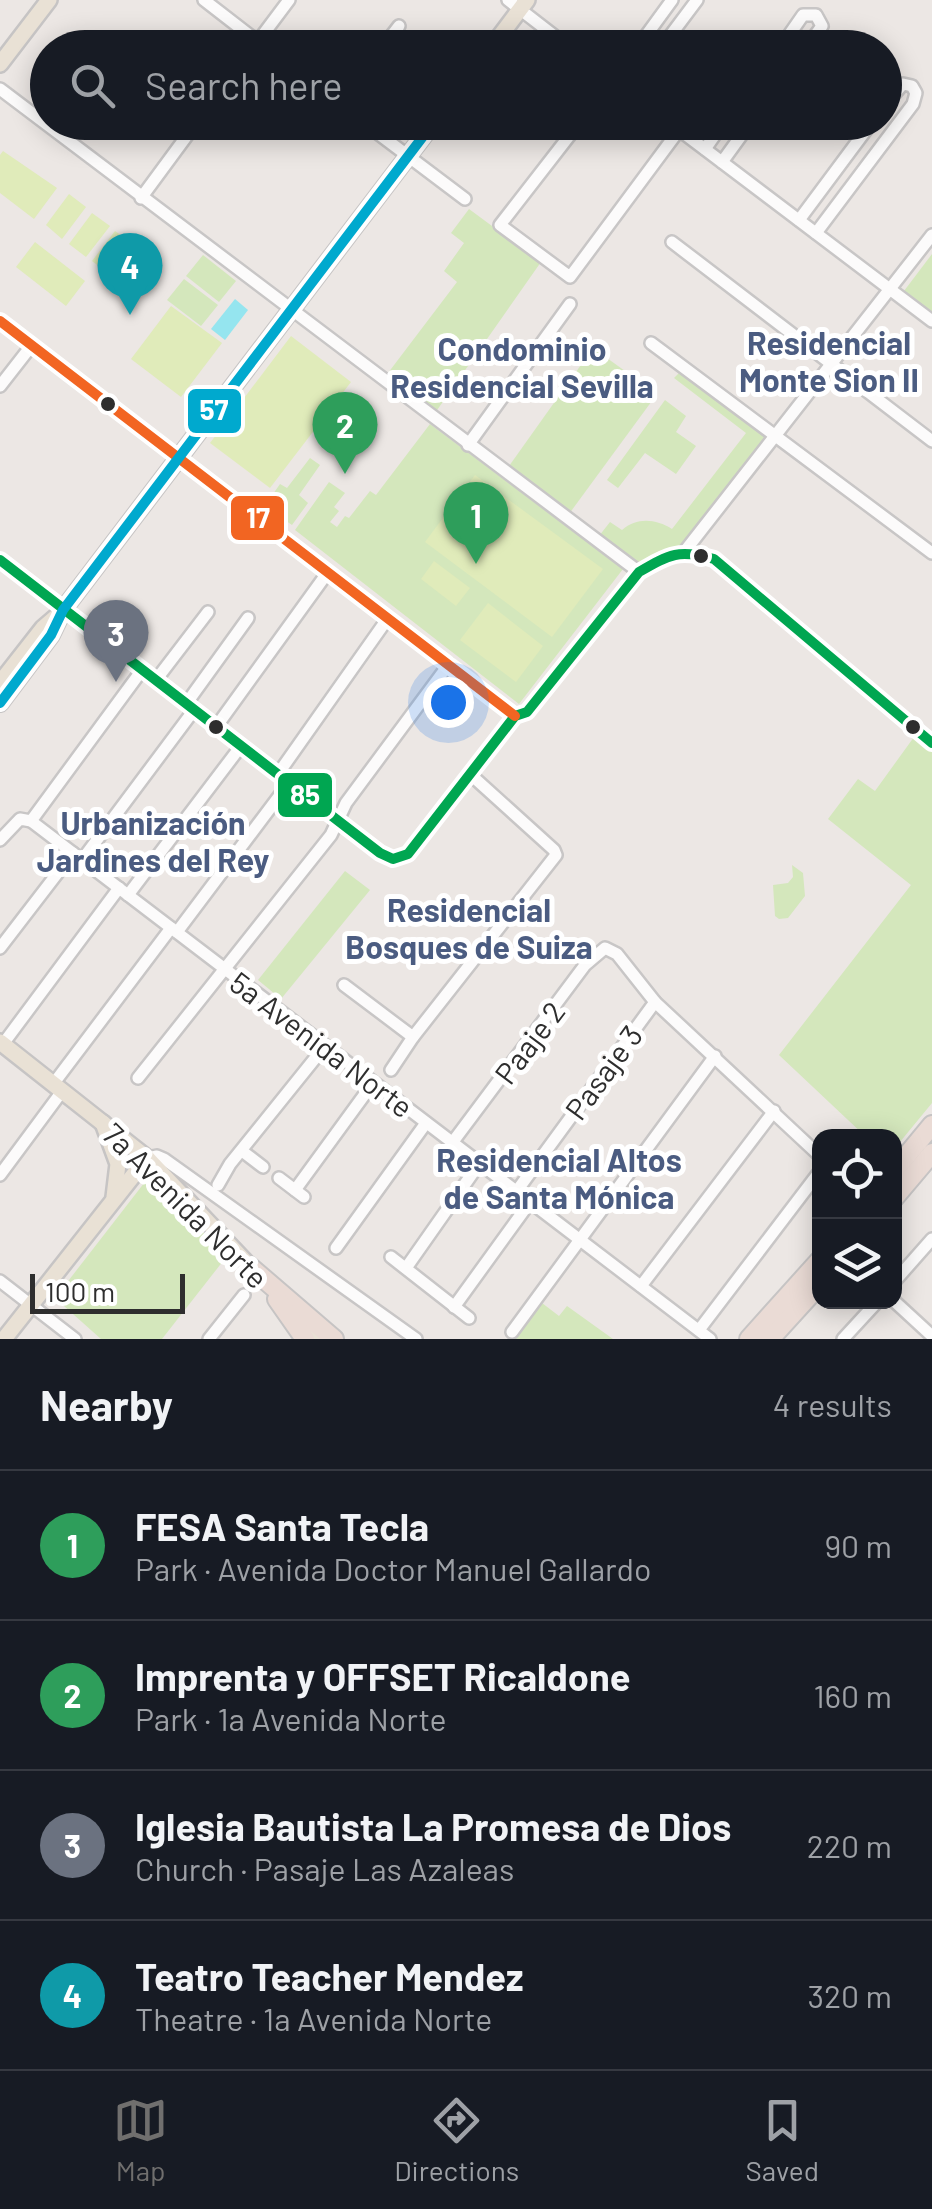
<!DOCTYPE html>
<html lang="en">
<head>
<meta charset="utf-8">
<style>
  body { margin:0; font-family:Barlow,sans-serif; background:#20242c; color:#f1f3f6 }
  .controls { position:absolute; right:30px; bottom:30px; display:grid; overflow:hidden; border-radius:20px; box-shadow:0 5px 25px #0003 }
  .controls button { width:90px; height:90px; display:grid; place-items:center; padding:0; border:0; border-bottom:2px solid #363941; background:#171b24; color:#f1f3f6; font:50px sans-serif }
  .scale { position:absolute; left:30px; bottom:25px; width:155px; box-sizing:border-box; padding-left:10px; border:5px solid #2e2e2e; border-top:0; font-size:28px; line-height:35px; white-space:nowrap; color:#2e2e2e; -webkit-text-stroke:8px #fff; paint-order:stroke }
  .you { position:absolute; left:448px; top:702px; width:35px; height:35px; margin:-25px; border:8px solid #fff; border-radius:50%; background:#1a73e8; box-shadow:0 0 0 15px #1a73e833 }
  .badge { display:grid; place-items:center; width:65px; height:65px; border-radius:50%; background:#706f6e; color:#fff; font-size:32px; font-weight:700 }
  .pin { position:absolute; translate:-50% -82px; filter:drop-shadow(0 2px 5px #0008) }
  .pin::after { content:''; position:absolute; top:52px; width:35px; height:30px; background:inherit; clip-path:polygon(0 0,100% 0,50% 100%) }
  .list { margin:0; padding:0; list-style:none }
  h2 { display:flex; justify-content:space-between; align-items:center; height:130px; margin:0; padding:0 40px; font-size:42px }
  h2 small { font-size:32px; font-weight:400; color:#9ea1a6 }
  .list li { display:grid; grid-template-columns:65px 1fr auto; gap:30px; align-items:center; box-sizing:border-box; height:150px; padding:0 40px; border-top:2px solid #363941 }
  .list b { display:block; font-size:38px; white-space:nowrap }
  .list p { margin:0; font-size:32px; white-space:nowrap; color:#9ea1a6 }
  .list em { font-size:32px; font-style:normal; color:#9ea1a6 }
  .icon { flex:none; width:55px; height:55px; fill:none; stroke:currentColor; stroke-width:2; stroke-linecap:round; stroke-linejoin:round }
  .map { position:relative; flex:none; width:932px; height:1339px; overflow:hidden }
  .search { position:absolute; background:#171b24; box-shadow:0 5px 25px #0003; left:30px; right:30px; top:30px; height:110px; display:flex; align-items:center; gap:25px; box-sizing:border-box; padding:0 35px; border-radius:55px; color:#9ea1a6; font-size:38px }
  .sheet { height:730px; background:#171b24 }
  nav { display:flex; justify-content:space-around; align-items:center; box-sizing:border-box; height:140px; border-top:2px solid #363941; background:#171b24; font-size:28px; color:#9ea1a6 }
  nav a { display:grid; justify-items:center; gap:5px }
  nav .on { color:#706f6e }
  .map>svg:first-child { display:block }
  .green { fill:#d4e7bc }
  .pitch { fill:#e0ebba }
  .water { fill:#95e5ef }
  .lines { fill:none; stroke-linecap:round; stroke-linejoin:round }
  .minor-casing { stroke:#c8c6c6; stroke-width:16 }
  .major-casing { stroke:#c6c4c4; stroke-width:20 }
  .highway-casing { stroke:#c6c4c4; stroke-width:22 }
  .minor { stroke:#fcfbfb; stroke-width:11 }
  .major { stroke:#e9e1d5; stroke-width:15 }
  .highway { stroke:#eadbd5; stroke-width:18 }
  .bus-1-casing { stroke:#fff; stroke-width:18 }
  .bus-2-casing { stroke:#fff; stroke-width:18 }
  .bus-3-casing { stroke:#fff; stroke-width:18 }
  .bus-1 { stroke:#00a651; stroke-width:10 }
  .bus-2 { stroke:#f26522; stroke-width:10 }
  .bus-3 { stroke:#00a9ce; stroke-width:10 }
  .bus-dot { fill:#2e2e2e; stroke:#fff; stroke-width:4 }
  .labels { text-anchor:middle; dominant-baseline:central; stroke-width:10; stroke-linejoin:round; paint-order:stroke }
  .street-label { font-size:30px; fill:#2e2e2e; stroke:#fff }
  .neighbourhood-label { font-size:32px; font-weight:bold; fill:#4b5c81; stroke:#fff }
  .line-badge { stroke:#fff; stroke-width:4 }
  .badge-label { font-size:28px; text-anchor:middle; font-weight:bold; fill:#fff }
</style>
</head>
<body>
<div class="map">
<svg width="932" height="1339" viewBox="0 0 932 1339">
  <rect width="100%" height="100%" fill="#ece7e4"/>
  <g class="green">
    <path d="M469,209L541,262L435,413L388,373L457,282L444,271L464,243L451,233Z"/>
    <path d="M932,254V312L904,291Z"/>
    <path d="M203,255L236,281L219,302L186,276Z"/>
    <path d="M184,279L218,305L201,326L167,300Z"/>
    <path d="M593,348L657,394L569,514L507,469Z"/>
    <path d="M682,370L770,436L683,546L659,551L636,566L599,536L610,522L622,530C637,517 656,519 672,529L746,433L674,378Z"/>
    <path d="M665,400L686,416L676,432L696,446L676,474L645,453L618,488L607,480Z"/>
    <path d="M430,424L623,569L519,704L295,530L329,482L345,493L334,507L339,511L330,522L337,527L345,516L349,518L370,491L376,495Z"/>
    <path d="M310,458L320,465L299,495L308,503L292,525L279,516L287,505L277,497L267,509L264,507L280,484L287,488Z"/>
    <path d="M914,737L932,752V1103L895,1148L894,1136H865L779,1055L911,885L828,819L858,779L875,791Z"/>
    <path d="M792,865L803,873L805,896L788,918L779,919L775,916L773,885L788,883L793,877Z"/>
    <path d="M345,871L370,890L281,999L258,980Z"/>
    <path d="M148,1178L227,1256L162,1339H101L55,1298Z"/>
    <path d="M542,1303L559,1316L567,1306L613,1339H511Z"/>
  </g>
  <g class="pitch">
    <path d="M3,151L57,188L34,219L0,193V155Z"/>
    <path d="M69,194L86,207L62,239L46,225Z"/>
    <path d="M92,213L110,226L86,257L69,244Z"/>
    <path d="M115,231L132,243L109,274L92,261Z"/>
    <path d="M35,242L85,281L66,306L16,267Z"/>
    <path d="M171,306L222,343L181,397L131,359Z"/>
    <path d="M291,336L351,382L270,488L210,443Z"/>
    <path d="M475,475L603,569L552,637L425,542Z"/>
    <path d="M434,561L470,588L456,606L421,579Z"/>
    <path d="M488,603L543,646L516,682L460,640Z"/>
  </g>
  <path class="water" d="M235,299L248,310L225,340L211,329Z"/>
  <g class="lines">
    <g class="minor-casing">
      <g id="minor">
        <path d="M204,0L266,48"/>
        <path d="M508,0L570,48"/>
        <path d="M253,48L289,0"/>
        <path d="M382,48L399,26"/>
        <path d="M637,48L672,0"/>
        <path d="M661,48L697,0"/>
        <path d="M780,48L803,15H816L822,26L806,48"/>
        <path d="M0,89L639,572"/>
        <path d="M363,122L465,199"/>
        <path d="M580,122L500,225L570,277L679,130"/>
        <path d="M669,122L932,321"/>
        <path d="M705,149L724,122"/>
        <path d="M722,162L751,122"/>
        <path d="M141,198L197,122"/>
        <path d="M799,220L872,122"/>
        <path d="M816,233L913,104L916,93L912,86L903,84L884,106"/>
        <path d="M672,242L932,441"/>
        <path d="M0,321L515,716"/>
        <path d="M651,343L932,553"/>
        <path d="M0,386L32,345"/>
        <path d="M468,445L570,304"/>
        <path d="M685,551L932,235"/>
        <path d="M0,560L380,853L393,859L408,854L515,716L527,712L639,572C670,554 679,549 714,559L932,743"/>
        <path d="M156,680L208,612"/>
        <path d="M186,704L248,618"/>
        <path d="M216,727L328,572"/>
        <path d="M278,774L388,618"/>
        <path d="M31,821L710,1339"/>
        <path d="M0,840L20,819L31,821L142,670"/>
        <path d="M82,860L194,710"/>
        <path d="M128,895L241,746"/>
        <path d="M177,932L289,783"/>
        <path d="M0,948L73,853"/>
        <path d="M344,985L413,1037"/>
        <path d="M3,1044L119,888"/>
        <path d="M391,1070L413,1037L556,855L554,850L470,774"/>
        <path d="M138,1078L331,835L346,803L449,664"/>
        <path d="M54,1083L171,928"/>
        <path d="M452,1143L585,965L605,948L617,954L655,1002L820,1156"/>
        <path d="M242,1151L263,1167"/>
        <path d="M147,1158L157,1156L164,1159L416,1339"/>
        <path d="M0,1175L63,1090"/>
        <path d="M279,1178L304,1197"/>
        <path d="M218,1185L230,1164L325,1046"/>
        <path d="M295,1190L373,1083"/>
        <path d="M516,1192L655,1002"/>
        <path d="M336,1248L426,1123"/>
        <path d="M391,1257L469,1318"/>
        <path d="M406,1268L479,1164"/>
        <path d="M0,1281L75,1339"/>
        <path d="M894,1282L932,1239"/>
        <path d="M641,1286L774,1111"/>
        <path d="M894,1301L932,1336"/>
        <path d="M454,1307L530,1202"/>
        <path d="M699,1330L820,1171"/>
        <path d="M512,1332L715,1056"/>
        <path d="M209,1339L244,1295"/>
        <path d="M843,1339L877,1302"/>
      </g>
    </g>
    <g class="major-casing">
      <g id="major">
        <path d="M491,48L527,0"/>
        <path d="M0,64L49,0"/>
        <path d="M0,683L43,628L57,616"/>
        <path d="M0,703L51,635L63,610L434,122"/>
        <path d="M0,1042L147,1158L257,1274"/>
        <path d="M103,1123L118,1164L114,1197"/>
        <path d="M297,1317L319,1339"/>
        <path d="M4,1339L147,1158"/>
      </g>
    </g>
    <g class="highway-casing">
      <g id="highway">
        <path d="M894,1171L932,1125"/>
        <path d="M894,1198L932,1153"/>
        <path d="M249,1266L334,1339"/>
        <path d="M277,1299L305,1339"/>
        <path d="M749,1339L820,1260"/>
        <path d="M770,1339L820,1284"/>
      </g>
    </g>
    <use href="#minor" class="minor"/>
    <use href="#major" class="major"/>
    <use href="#highway" class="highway"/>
    <g class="bus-1-casing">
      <path id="bus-1" d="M0,560L380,853L393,859L408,854L515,716L527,712L639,572C670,554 679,549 714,559L932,743"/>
    </g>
    <g class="bus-2-casing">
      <path id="bus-2" d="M0,321L515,716"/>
    </g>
    <g class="bus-3-casing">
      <path id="bus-3" d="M0,703L51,635L63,610L434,122"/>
    </g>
    <use href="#bus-1" class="bus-1"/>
    <use href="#bus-2" class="bus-2"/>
    <use href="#bus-3" class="bus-3"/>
  </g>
  <g class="bus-dot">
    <circle cx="108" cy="404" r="9"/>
    <circle cx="701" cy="556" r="9"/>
    <circle cx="216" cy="727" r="9"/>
    <circle cx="913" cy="727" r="9"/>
  </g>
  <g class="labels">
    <g class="street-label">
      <text transform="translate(529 1042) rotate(-53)">Paaje 2</text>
      <text transform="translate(322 1044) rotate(37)">5a Avenida Norte</text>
      <text transform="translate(603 1072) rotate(-54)">Pasaje 3</text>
      <text transform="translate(186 1205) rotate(45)">7a Avenida Norte</text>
    </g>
    <g class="neighbourhood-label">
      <text x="829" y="342">Residencial<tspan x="829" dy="37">Monte Sion II</tspan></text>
      <text x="522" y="348">Condominio<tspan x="522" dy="37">Residencial Sevilla</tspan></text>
      <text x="153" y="822">Urbanización<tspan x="153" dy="37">Jardines del Rey</tspan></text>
      <text x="469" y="909">Residencial<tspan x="469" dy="37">Bosques de Suiza</tspan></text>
      <text x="559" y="1159">Residencial Altos<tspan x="559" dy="37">de Santa Mónica</tspan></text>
    </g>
  </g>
  <g class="line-badge">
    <rect x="186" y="387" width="57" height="48" rx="10" fill="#00a9ce"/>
    <rect x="229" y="494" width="57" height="48" rx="10" fill="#f26522"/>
    <rect x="276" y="771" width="58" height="48" rx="10" fill="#00a651"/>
  </g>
  <g class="badge-label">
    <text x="214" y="420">57</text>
    <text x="258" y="528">17</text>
    <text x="305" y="805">85</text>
  </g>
</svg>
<div class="controls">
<button><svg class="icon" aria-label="locate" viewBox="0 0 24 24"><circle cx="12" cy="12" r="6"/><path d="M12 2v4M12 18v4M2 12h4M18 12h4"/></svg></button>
<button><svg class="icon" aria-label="layers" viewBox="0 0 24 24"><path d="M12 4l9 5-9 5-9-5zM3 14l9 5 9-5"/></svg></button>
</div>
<div class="scale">100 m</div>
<div class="you"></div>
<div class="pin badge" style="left:476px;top:564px;background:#2e9e5b">1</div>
<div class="pin badge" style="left:345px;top:474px;background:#2e9e5b">2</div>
<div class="pin badge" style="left:116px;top:682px;background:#6b7280">3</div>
<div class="pin badge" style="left:130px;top:315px;background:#0f9aa8">4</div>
<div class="search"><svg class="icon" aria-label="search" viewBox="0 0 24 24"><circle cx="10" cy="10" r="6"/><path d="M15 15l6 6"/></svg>Search here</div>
</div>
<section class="sheet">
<h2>Nearby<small>4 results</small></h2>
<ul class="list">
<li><span class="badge" style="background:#2e9e5b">1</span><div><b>FESA Santa Tecla</b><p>Park · Avenida Doctor Manuel Gallardo</p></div><em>90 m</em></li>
<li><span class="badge" style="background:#2e9e5b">2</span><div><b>Imprenta y OFFSET Ricaldone</b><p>Park · 1a Avenida Norte</p></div><em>160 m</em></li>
<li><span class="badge" style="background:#6b7280">3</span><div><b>Iglesia Bautista La Promesa de Dios</b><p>Church · Pasaje Las Azaleas</p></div><em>220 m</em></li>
<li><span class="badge" style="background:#0f9aa8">4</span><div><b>Teatro Teacher Mendez</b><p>Theatre · 1a Avenida Norte</p></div><em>320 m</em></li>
</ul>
</section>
<nav>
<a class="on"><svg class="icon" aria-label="map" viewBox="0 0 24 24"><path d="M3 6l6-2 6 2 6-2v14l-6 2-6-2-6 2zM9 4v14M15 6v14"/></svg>Map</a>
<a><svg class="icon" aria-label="directions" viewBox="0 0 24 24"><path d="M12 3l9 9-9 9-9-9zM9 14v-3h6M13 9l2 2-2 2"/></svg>Directions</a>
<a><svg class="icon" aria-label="saved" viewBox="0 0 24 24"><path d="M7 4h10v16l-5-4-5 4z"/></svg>Saved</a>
</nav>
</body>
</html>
